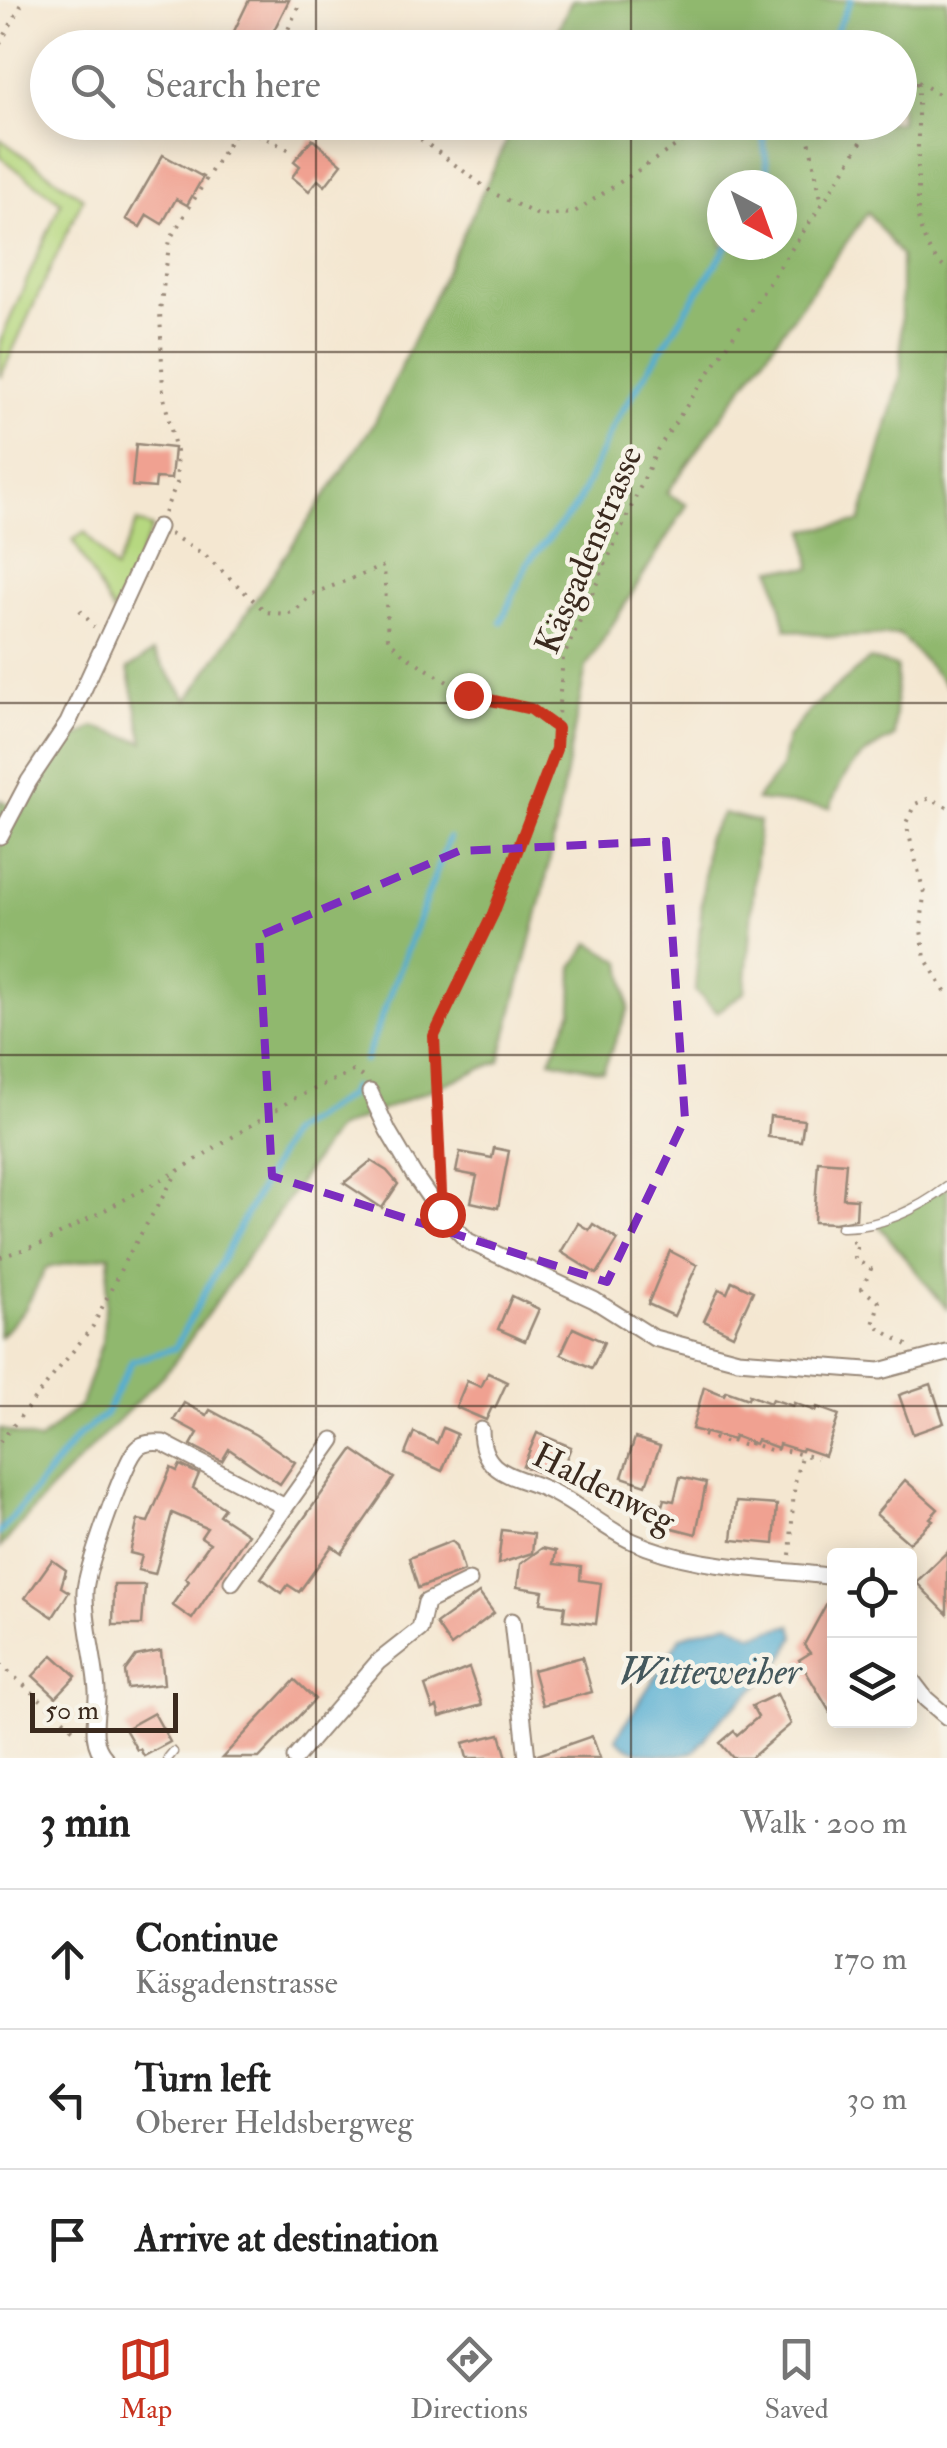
<!DOCTYPE html>
<html lang="en">
<head>
<meta charset="utf-8">
<style>
  body { margin:0; font-family:"IM FELL Double Pica",serif; background:#f2f2f2; color:#222 }
  .controls { position:absolute; right:30px; bottom:30px; display:grid; overflow:hidden; border-radius:10px; box-shadow:0 5px 25px #0003 }
  .controls button { width:90px; height:90px; display:grid; place-items:center; padding:0; border:0; border-bottom:2px solid #e0e0e0; background:#fff; color:#222; font:50px sans-serif }
  .compass { position:absolute; left:707px; top:170px; width:90px; height:90px; border-radius:50%; background:#fff; box-shadow:0 5px 25px #0003; rotate:139deg }
  .scale { position:absolute; left:30px; bottom:25px; width:148px; box-sizing:border-box; padding-left:10px; border:5px solid #3b2a1e; border-top:0; font-size:28px; line-height:35px; white-space:nowrap; color:#3b2a1e; -webkit-text-stroke:8px #f7f3e8; paint-order:stroke }
  .stop { position:absolute; width:30px; height:30px; margin:-22px; border:8px solid #c8321e; border-radius:50%; background:#fff }
  .stop.end { background:#c8321e; border-color:#fff; box-shadow:0 2px 10px #0008 }
  .list { margin:0; padding:0; list-style:none }
  h2 { display:flex; justify-content:space-between; align-items:center; height:130px; margin:0; padding:0 40px; font-size:42px }
  h2 small { font-size:32px; font-weight:400; color:#767676 }
  .list li { display:grid; grid-template-columns:65px 1fr auto; gap:30px; align-items:center; box-sizing:border-box; height:140px; padding:0 40px; border-top:2px solid #e0e0e0 }
  .list b { display:block; font-size:38px; white-space:nowrap }
  .list p { margin:0; font-size:32px; white-space:nowrap; color:#767676 }
  .list em { font-size:32px; font-style:normal; color:#767676 }
  .icon { flex:none; width:55px; height:55px; fill:none; stroke:currentColor; stroke-width:2; stroke-linecap:round; stroke-linejoin:round }
  .map { position:relative; flex:none; width:947px; height:1758px; overflow:hidden }
  .search { position:absolute; background:#fff; box-shadow:0 5px 25px #0003; left:30px; right:30px; top:30px; height:110px; display:flex; align-items:center; gap:25px; box-sizing:border-box; padding:0 35px; border-radius:55px; color:#767676; font-size:38px }
  .sheet { height:550px; background:#fff }
  nav { display:flex; justify-content:space-around; align-items:center; box-sizing:border-box; height:140px; border-top:2px solid #e0e0e0; background:#fff; font-size:28px; color:#767676 }
  nav a { display:grid; justify-items:center; gap:5px }
  nav .on { color:#c8321e }
  .map>svg:first-child { display:block }
  .green { fill:#b6d880; stroke:#78814f; stroke-width:2.5 }
  .forest { fill:#90b86e; stroke:#667146; stroke-width:2.5; fill-rule:evenodd }
  .water { fill:#54add2; stroke:#486c78; stroke-width:2.5 }
  .lines { fill:none; stroke-linecap:round; stroke-linejoin:round }
  .stream { stroke:#54add2; stroke-width:6 }
  .building { fill:#f0a191 }
  .lane-casing { stroke:#988878; stroke-width:11 }
  .street-casing { stroke:#988878; stroke-width:19 }
  .path { stroke:#988878; stroke-width:4; stroke-dasharray:2.5 8; stroke-linecap:butt }
  .lane { stroke:#fff; stroke-width:8 }
  .street { stroke:#fff; stroke-width:15 }
  .route { stroke:#c8321e; stroke-width:12 }
  .marked { fill:none; stroke:#7b2cbf; stroke-width:8; stroke-dasharray:20 12; stroke-linejoin:round }
  .grid { fill:none; stroke:#3b2a1e; stroke-width:2.5; stroke-opacity:0.55 }
  .labels { text-anchor:middle; dominant-baseline:central; stroke-width:9; stroke-linejoin:round; paint-order:stroke }
  .street-label { font-size:35px; fill:#3b2a1e; stroke:#f7f3e8 }
  .water-label { font-size:38px; font-style:italic; fill:#44585d; stroke:#f7f3e8 }
</style>
</head>
<body>
<div class="map">
<svg width="947" height="1758" viewBox="0 0 947 1758">
  <rect width="100%" height="100%" fill="#f7f3e8"/>
  <filter id="ink" filterUnits="userSpaceOnUse"><feTurbulence type="fractalNoise" baseFrequency=".01" numOctaves="2"/><feDisplacementMap in="SourceGraphic" scale="20" xChannelSelector="R" yChannelSelector="G"/><feConvolveMatrix kernelMatrix="1 2 1 2 8 2 1 2 1" color-interpolation-filters="sRGB"/></filter>
  <filter id="wash" filterUnits="userSpaceOnUse"><feTurbulence type="fractalNoise" baseFrequency=".0048" numOctaves="4" result="noise"/><feDisplacementMap in="SourceGraphic" scale="40" xChannelSelector="R" yChannelSelector="G"/><feGaussianBlur stdDeviation="2.25" result="paint"/><feColorMatrix in="noise" values="0 0 0 0 0 0 0 0 0 0 0 0 0 0 0 0 0 1.4 0 .05"/><feComposite in="paint" operator="in"/></filter>
  <g filter="url(#wash)">
    <rect width="100%" height="100%" fill="#f4e7d1"/>
    <g class="green">
      <path d="M0,139L83,198L0,378V342L61,202L0,157Z"/>
      <path d="M137,522L152,528L113,613L73,540L85,532L115,570Z"/>
    </g>
    <g class="forest">
      <path d="M572,0H947V686L900,635L832,637L786,629L772,569L811,568L806,530L860,522L901,376V256L868,212L667,493L687,505L586,667L544,889L500,1061L336,1129L171,1367L51,1489L0,1548V1429L39,1441L81,1404L102,1342L110,1255L46,1268L25,1309L0,1337V800L21,812L38,759L94,727L144,742L128,669L153,652L188,700L375,422L515,123L900,122V48L550,47ZM722,185H782V245H722Z"/>
      <path d="M870,659L897,667L894,737C858,754 843,771 830,808L756,800L781,768L787,738L811,709Z"/>
      <path d="M723,813L759,822L745,992L717,1012L695,991L707,838Z"/>
      <path d="M590,943L622,962L629,1008L603,1071L550,1060L572,1011L573,967Z"/>
      <path d="M947,1187V1309L877,1223Z"/>
    </g>
    <path class="water" d="M729,1622L752,1635L792,1625L795,1636C779,1674 746,1694 718,1722C709,1731 703,1745 693,1752C670,1758 633,1757 616,1738L681,1636Z"/>
    <g class="lines">
      <g class="stream">
        <path d="M830,43L851,0"/>
        <path d="M766,185L769,181L763,138L774,122"/>
        <path d="M501,622L528,562L576,507L615,422L728,245"/>
        <path d="M365,1061L449,838"/>
        <path d="M0,1533L78,1436L105,1415L132,1361L175,1348L290,1132L348,1096L352,1087"/>
      </g>
    </g>
    <g id="blocks">
      <g class="building">
        <path d="M249,0H289L265,48H226Z"/>
        <path d="M312,139L342,164L325,186L318,180L309,191L292,177L300,166L294,161Z"/>
        <path d="M163,155L203,177L187,205L176,199L162,224L147,215L140,227L126,219Z"/>
        <path d="M136,444L174,448L171,479L156,478L155,488L132,486Z"/>
        <path d="M770,1116L804,1120L801,1141L768,1137Z"/>
        <path d="M494,1148L509,1151L498,1208L471,1202L477,1176L456,1172L460,1152L492,1158Z"/>
        <path d="M371,1161L387,1171L398,1184L382,1208L344,1183Z"/>
        <path d="M818,1161L846,1163L843,1198L857,1199L856,1219L835,1223L814,1222Z"/>
        <path d="M578,1223L589,1230L593,1224L618,1240L597,1274L561,1252Z"/>
        <path d="M670,1251L697,1265L674,1316L648,1304Z"/>
        <path d="M732,1281L753,1291L733,1335L704,1321L719,1289L727,1293Z"/>
        <path d="M512,1296L539,1309L525,1341L498,1329Z"/>
        <path d="M573,1328L604,1342L592,1368L561,1354Z"/>
        <path d="M488,1373L507,1382L495,1408L492,1407L486,1420L456,1407L467,1381L481,1387Z"/>
        <path d="M931,1384L944,1423L913,1434L899,1395Z"/>
        <path d="M704,1387L724,1395L726,1391L748,1399L749,1395L770,1403L772,1399L793,1406L794,1403L815,1411L817,1407L839,1415L825,1456L802,1448L801,1451L779,1444L778,1448L757,1440L755,1444L734,1436L733,1440L692,1429Z"/>
        <path d="M184,1403L207,1415L210,1410L256,1435L295,1462L280,1484L229,1449L222,1461L191,1445L198,1433L174,1420Z"/>
        <path d="M443,1428L457,1434L442,1471L405,1454L414,1432L437,1443Z"/>
        <path d="M537,1433L571,1447L558,1480L523,1466Z"/>
        <path d="M635,1438L660,1446L646,1485L622,1477Z"/>
        <path d="M353,1450L394,1478L342,1553L332,1546L299,1592L288,1585L282,1593L261,1578Z"/>
        <path d="M180,1465L199,1474L193,1488L224,1508L219,1515L248,1534L192,1619L172,1605L189,1581L185,1578L210,1543L201,1537L207,1528L172,1513L155,1574L138,1570L142,1556L130,1553L138,1520L148,1522L171,1468L177,1471Z"/>
        <path d="M680,1477L706,1483L696,1534L657,1524L664,1499L674,1501Z"/>
        <path d="M905,1480L938,1509L930,1518L933,1520L909,1543L876,1514Z"/>
        <path d="M736,1502L777,1505L774,1544L732,1540Z"/>
        <path d="M502,1530L534,1534L532,1553L498,1564Z"/>
        <path d="M452,1541L457,1546L464,1571L418,1588L409,1558Z"/>
        <path d="M542,1548L556,1551L554,1564L581,1567L580,1580L601,1583L596,1624L563,1620L565,1606L541,1603L543,1591L517,1587L520,1564Z"/>
        <path d="M947,1552V1614L916,1582Z"/>
        <path d="M52,1560L66,1570L61,1587L69,1592L53,1617L25,1598Z"/>
        <path d="M114,1585H145L142,1625H113Z"/>
        <path d="M834,1590V1719L799,1660L810,1653L804,1645Z"/>
        <path d="M479,1593L494,1613L451,1646L436,1624Z"/>
        <path d="M161,1651L164,1684L127,1688L125,1671L136,1656Z"/>
        <path d="M53,1655L76,1676L56,1697L33,1676Z"/>
        <path d="M582,1657L592,1692L543,1705L533,1670Z"/>
        <path d="M469,1668L482,1705L440,1717L437,1707L433,1709L425,1686Z"/>
        <path d="M295,1680L315,1699L259,1758H222Z"/>
        <path d="M777,1694L791,1724L751,1758H733L720,1743L734,1731L737,1735L758,1717L752,1706Z"/>
        <path d="M154,1713L170,1742L144,1756L140,1749L137,1750L125,1729Z"/>
        <path d="M500,1734L507,1758H467L463,1743Z"/>
        <path d="M592,1736L600,1758H538V1755Z"/>
      </g>
    </g>
  </g>
  <g filter="url(#ink)">
    <use href="#blocks" fill-opacity="0" stroke="#988878" stroke-width="2.5"/>
    <g class="lines">
      <g class="lane-casing">
        <g id="lane">
          <path d="M841,1227C878,1228 917,1210 947,1187"/>
          <path d="M168,1758L173,1752"/>
        </g>
      </g>
      <g class="street-casing">
        <g id="street">
          <path d="M0,836L29,781L68,723L158,527"/>
          <path d="M370,1092L388,1131L414,1175L441,1214L468,1241L594,1300L654,1338L738,1360L880,1371L947,1353"/>
          <path d="M481,1430C482,1479 518,1474 554,1493C581,1507 604,1528 632,1541C696,1570 766,1567 834,1577"/>
          <path d="M232,1582L333,1440"/>
          <path d="M512,1621L527,1758"/>
          <path d="M910,1678L926,1699L947,1717"/>
          <path d="M105,1758C88,1741 98,1714 97,1691C95,1658 84,1624 85,1591C86,1570 123,1467 135,1451C141,1442 153,1442 163,1443L285,1507"/>
          <path d="M295,1758L378,1662L420,1629L426,1602L469,1581"/>
        </g>
      </g>
      <g class="path">
        <path d="M0,44L24,0"/>
        <path d="M280,48L301,0"/>
        <path d="M918,82V218C923,240 930,256 947,270"/>
        <path d="M918,82L947,99"/>
        <path d="M900,99L918,82"/>
        <path d="M319,122L375,123L415,135L493,193L540,216L573,213L712,122"/>
        <path d="M811,122L808,135L822,204"/>
        <path d="M239,125L292,151"/>
        <path d="M164,513L177,483L176,452L163,393L160,310L170,239L241,122"/>
        <path d="M170,534L205,555L266,612L286,614L295,611L312,594L384,566L388,639L403,654L468,695L531,709L557,728"/>
        <path d="M80,610L94,627"/>
        <path d="M947,807L930,798L915,804L906,823L924,893L921,930L925,958L947,995"/>
        <path d="M440,1182L434,1037L493,914L555,749L563,658L657,450L844,171L873,122"/>
        <path d="M852,1241L859,1245L854,1251L855,1259L871,1269L862,1289L879,1302L873,1325L909,1346"/>
        <path d="M0,1257L41,1244L178,1171"/>
        <path d="M703,1435L727,1443L728,1440L749,1447L750,1443L773,1451L774,1448L817,1458"/>
        <path d="M0,1442L93,1326L125,1261L178,1171L293,1099L353,1071L363,1077"/>
        <path d="M790,1555C793,1522 791,1488 801,1457"/>
        <path d="M0,1664L76,1731"/>
      </g>
      <use href="#lane" class="lane"/>
      <use href="#street" class="street"/>
    </g>
  </g>
  <g class="lines" filter="url(#ink)">
    <path class="route" d="M442,1214L434,1036L493,914L556,749L557,728L531,709L468,695"/>
  </g>
  <path class="marked" d="M666,841L685,1119L607,1282L272,1176L259,936L459,851Z"/>
  <path class="grid" d="M316,0V48M631,0V48M316,122V1758M631,122V1758M0,352H947M0,703H947M0,1055H947M0,1406H947"/>
  <g class="labels">
    <g class="street-label">
      <text transform="translate(589 550) rotate(-67)">Käsgadenstrasse</text>
      <text transform="translate(604 1488) rotate(27)">Haldenweg</text>
    </g>
    <g class="water-label">
      <text x="710" y="1672">Witteweiher</text>
    </g>
  </g>
</svg>
<div class="controls">
<button><svg class="icon" aria-label="locate" viewBox="0 0 24 24"><circle cx="12" cy="12" r="6"/><path d="M12 2v4M12 18v4M2 12h4M18 12h4"/></svg></button>
<button><svg class="icon" aria-label="layers" viewBox="0 0 24 24"><path d="M12 4l9 5-9 5-9-5zM3 14l9 5 9-5"/></svg></button>
</div>
<svg class="compass" viewBox="-18 -18 36 36"><path d="M0-13l5 13h-10z" fill="#e53935"/><path d="M0 13l5-13h-10z" fill="#767676"/></svg>
<div class="scale">50 m</div>
<div class="stop" style="left:442px;top:1214px"></div>
<div class="stop end" style="left:468px;top:695px"></div>
<div class="search"><svg class="icon" aria-label="search" viewBox="0 0 24 24"><circle cx="10" cy="10" r="6"/><path d="M15 15l6 6"/></svg>Search here</div>
</div>
<section class="sheet">
<h2>3 min<small>Walk · 200 m</small></h2>
<ul class="list">
<li><svg class="icon" aria-label="ahead" viewBox="0 0 24 24"><path d="M12 20V5M6 11l6-6 6 6"/></svg><div><b>Continue</b><p>Käsgadenstrasse</p></div><em>170 m</em></li>
<li><svg class="icon" aria-label="left" viewBox="0 0 24 24"><path d="M17 20v-9H6M10 6l-5 5 5 5"/></svg><div><b>Turn left</b><p>Oberer Heldsbergweg</p></div><em>30 m</em></li>
<li><svg class="icon" aria-label="arrive" viewBox="0 0 24 24"><path d="M6 21V4h12l-3 4 3 4H6"/></svg><div><b>Arrive at destination</b></div></li>
</ul>
</section>
<nav>
<a class="on"><svg class="icon" aria-label="map" viewBox="0 0 24 24"><path d="M3 6l6-2 6 2 6-2v14l-6 2-6-2-6 2zM9 4v14M15 6v14"/></svg>Map</a>
<a><svg class="icon" aria-label="directions" viewBox="0 0 24 24"><path d="M12 3l9 9-9 9-9-9zM9 14v-3h6M13 9l2 2-2 2"/></svg>Directions</a>
<a><svg class="icon" aria-label="saved" viewBox="0 0 24 24"><path d="M7 4h10v16l-5-4-5 4z"/></svg>Saved</a>
</nav>
</body>
</html>
